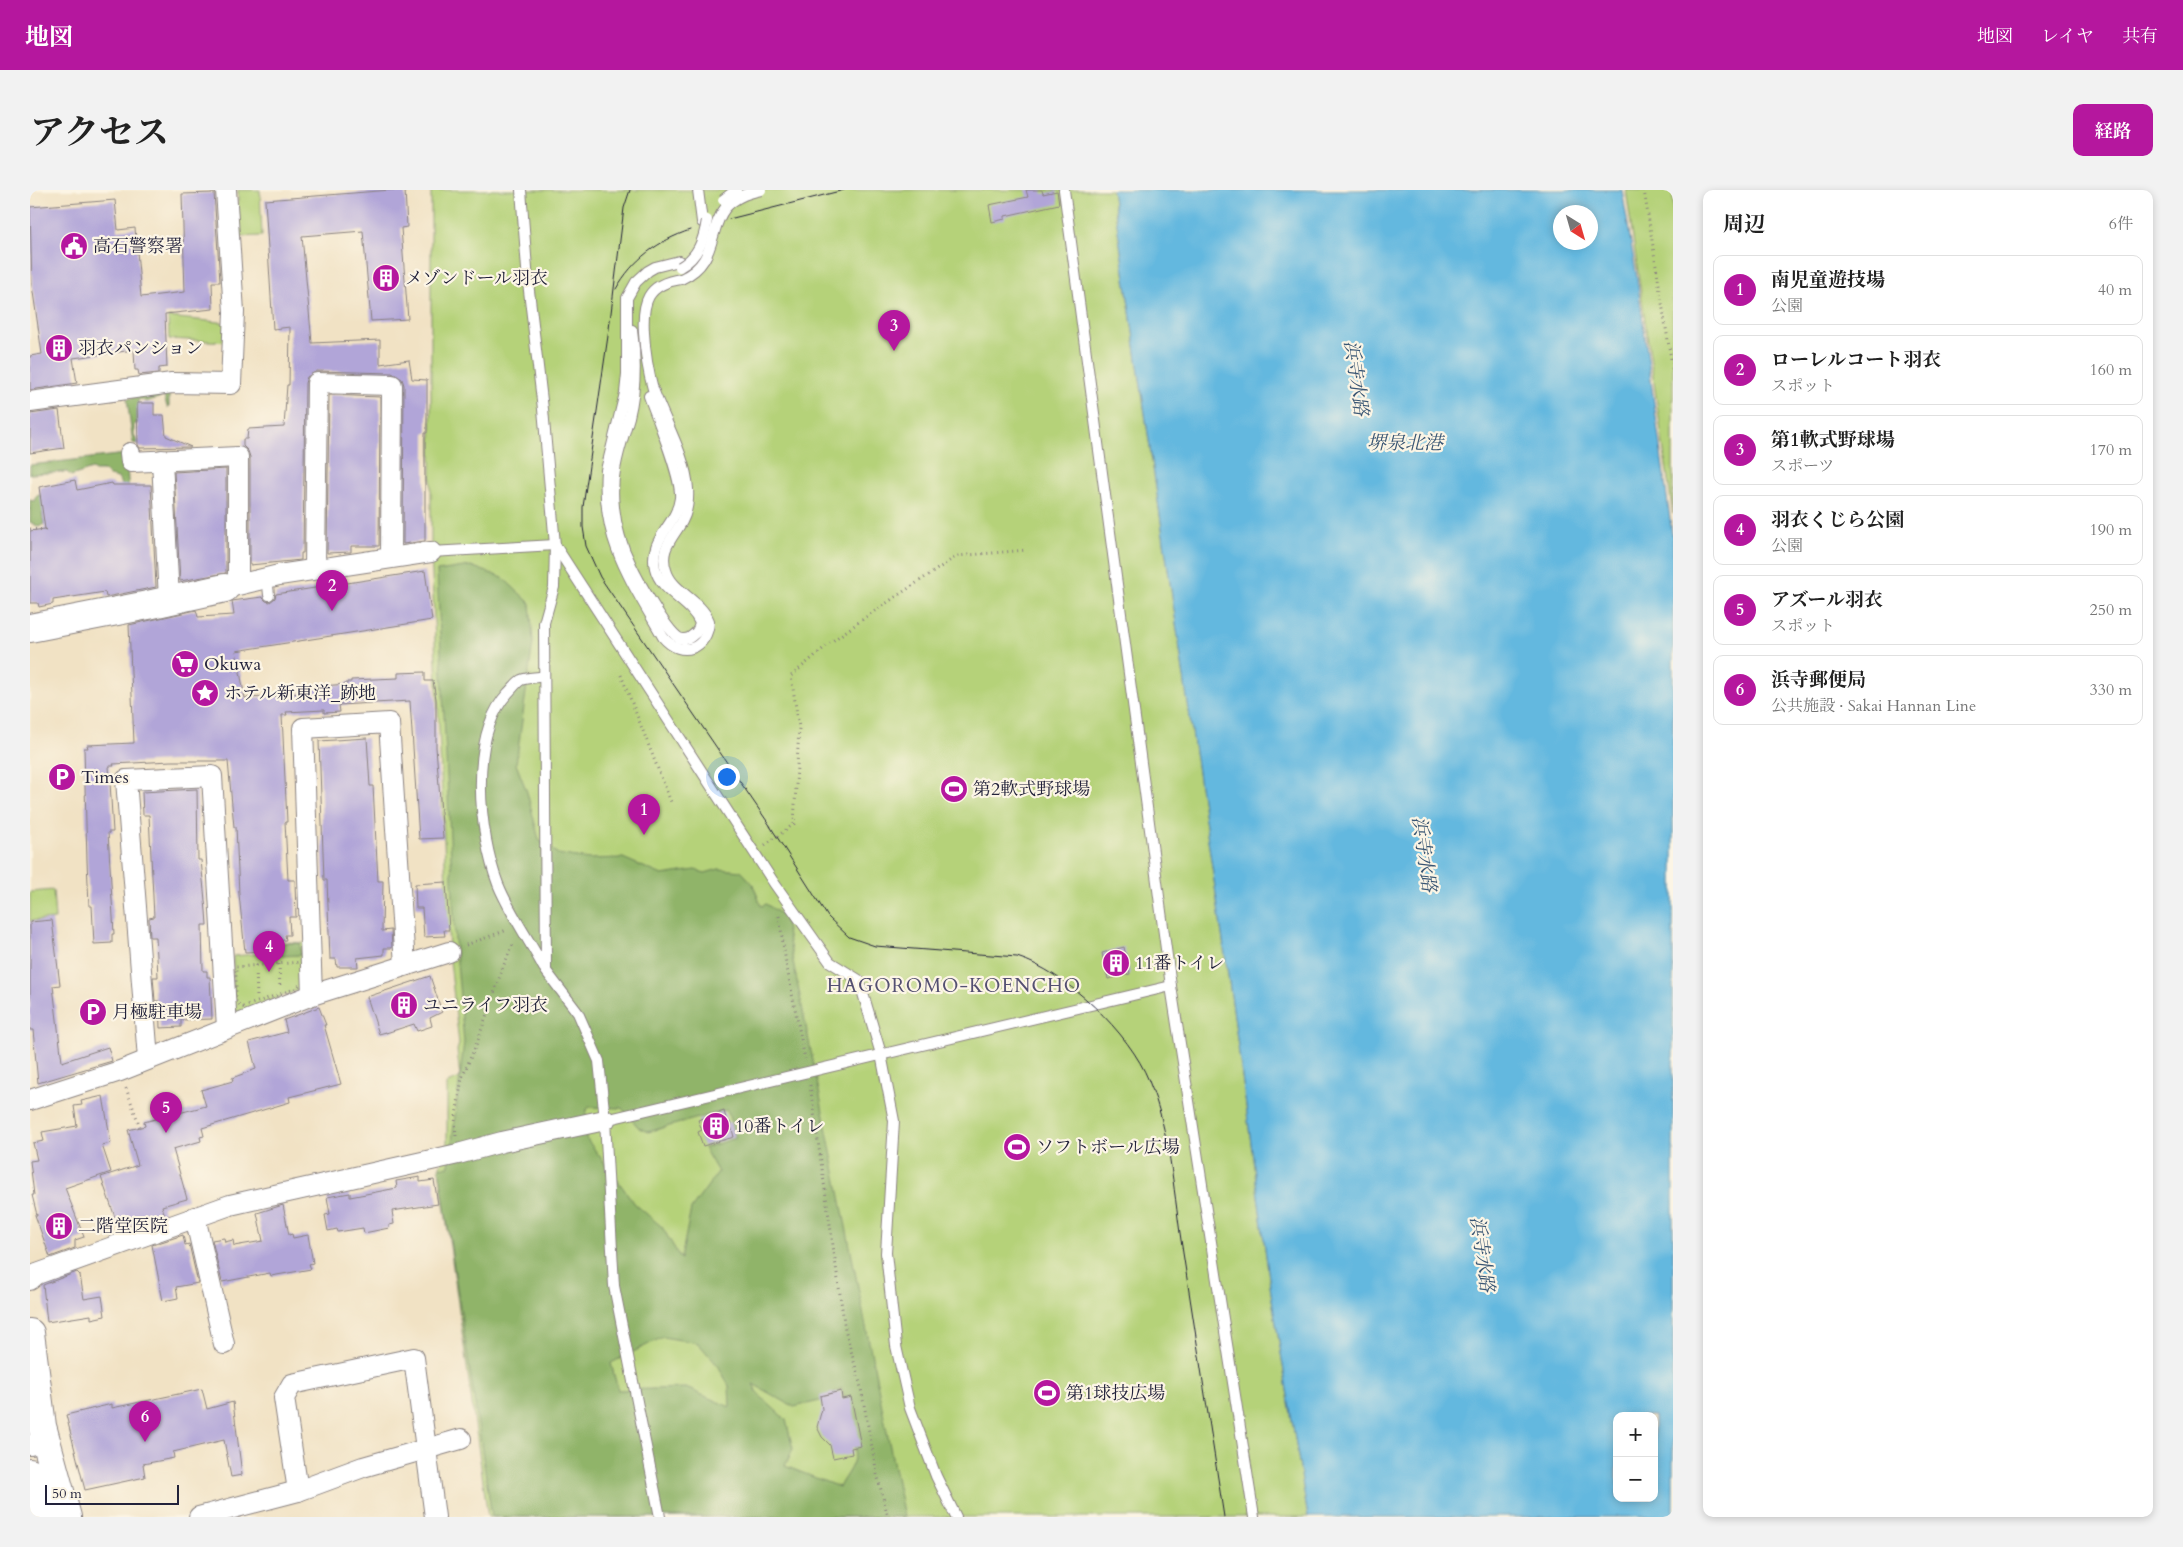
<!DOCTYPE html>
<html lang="ja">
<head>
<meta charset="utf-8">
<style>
  body { margin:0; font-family:Cardo,"Noto Serif JP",serif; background:#f2f2f2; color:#222 }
  .controls { position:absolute; right:15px; bottom:15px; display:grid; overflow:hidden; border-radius:10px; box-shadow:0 2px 8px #0003 }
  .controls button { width:45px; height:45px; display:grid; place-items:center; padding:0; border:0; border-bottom:1px solid #e0e0e0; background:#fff; color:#222; font:25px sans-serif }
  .compass { position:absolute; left:1523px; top:15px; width:45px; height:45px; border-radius:50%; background:#fff; box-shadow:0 2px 8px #0003; rotate:143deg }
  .scale { position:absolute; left:15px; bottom:12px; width:134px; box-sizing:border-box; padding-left:5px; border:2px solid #22223b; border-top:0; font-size:14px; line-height:18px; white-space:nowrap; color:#22223b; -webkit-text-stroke:4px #fcf5e5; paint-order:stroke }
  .you { position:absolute; left:696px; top:586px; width:18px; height:18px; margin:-12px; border:4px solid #fff; border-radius:50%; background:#1a73e8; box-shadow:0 0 0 8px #1a73e833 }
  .badge { display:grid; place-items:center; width:32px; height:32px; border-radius:50%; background:#b5179e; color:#fff; font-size:16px; font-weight:700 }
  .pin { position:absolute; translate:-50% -41px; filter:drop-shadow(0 1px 2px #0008) }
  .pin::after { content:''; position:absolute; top:26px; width:18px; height:15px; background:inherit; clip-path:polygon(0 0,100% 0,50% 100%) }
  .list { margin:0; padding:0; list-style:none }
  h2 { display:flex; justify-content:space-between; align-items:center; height:65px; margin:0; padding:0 20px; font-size:21px }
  h2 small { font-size:16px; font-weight:400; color:#767676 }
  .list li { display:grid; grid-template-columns:32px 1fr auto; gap:15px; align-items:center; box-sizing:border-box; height:70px; margin:0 10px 10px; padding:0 10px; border:1px solid #e0e0e0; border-radius:10px }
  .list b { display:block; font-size:19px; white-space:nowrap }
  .list p { margin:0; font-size:16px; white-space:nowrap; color:#767676 }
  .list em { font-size:16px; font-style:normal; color:#767676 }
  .map { position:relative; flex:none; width:1643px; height:1327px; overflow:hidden; border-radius:10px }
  header { display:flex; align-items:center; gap:30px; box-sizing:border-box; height:70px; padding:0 25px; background:#b5179e; color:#fff }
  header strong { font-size:24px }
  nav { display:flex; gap:28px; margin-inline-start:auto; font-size:18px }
  .intro { display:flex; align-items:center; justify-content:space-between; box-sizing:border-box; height:120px; padding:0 30px }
  h1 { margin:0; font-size:35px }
  .button { padding:12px 22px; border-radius:10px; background:#b5179e; color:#fff; font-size:18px; font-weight:700 }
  main { display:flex; gap:30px; padding:0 30px }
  aside { flex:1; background:#fff; border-radius:10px; box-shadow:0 2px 8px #0003 }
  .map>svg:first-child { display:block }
  .green { fill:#b5d279; stroke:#6c7a5a }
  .forest { fill:#90b469; stroke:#596b52; fill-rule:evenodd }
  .water { fill:#63b8df; stroke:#426d8d; fill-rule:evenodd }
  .building { fill:#b1a5d8 }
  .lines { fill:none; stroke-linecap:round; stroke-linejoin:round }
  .lane-casing { stroke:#8a8280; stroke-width:12 }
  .street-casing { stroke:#8a8280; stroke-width:22 }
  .secondary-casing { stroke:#8a8280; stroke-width:30 }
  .path { stroke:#8a8280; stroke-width:3; stroke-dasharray:1 4; stroke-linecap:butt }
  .lane { stroke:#fff; stroke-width:10 }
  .street { stroke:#fff; stroke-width:20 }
  .secondary { stroke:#fff; stroke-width:28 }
  .tram { stroke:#22223b; stroke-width:1 }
  .lane-bridge-casing { stroke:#8a8280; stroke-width:12; stroke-linecap:butt }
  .lane-bridge { stroke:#fff; stroke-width:10 }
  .labels { text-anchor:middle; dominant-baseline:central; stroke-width:4.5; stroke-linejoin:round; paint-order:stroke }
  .poi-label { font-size:18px; fill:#22223b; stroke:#fcf5e5; text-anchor:start }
  .water-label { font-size:19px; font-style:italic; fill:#395674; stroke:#fcf5e5 }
  .neighbourhood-label { font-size:19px; letter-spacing:1px; fill:#545072; stroke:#fcf5e5 }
</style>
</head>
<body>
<header>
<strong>地図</strong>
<nav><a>地図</a><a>レイヤ</a><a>共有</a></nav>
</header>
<div class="intro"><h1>アクセス</h1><a class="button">経路</a></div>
<main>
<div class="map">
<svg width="1643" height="1327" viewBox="0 0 1643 1327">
  <rect width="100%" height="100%" fill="#fcf5e5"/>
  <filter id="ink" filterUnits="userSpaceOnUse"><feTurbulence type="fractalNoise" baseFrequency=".02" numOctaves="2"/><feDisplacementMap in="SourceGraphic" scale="10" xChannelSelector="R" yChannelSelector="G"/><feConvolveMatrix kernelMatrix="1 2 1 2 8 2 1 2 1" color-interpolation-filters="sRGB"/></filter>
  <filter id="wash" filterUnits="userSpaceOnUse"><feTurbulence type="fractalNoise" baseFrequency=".0096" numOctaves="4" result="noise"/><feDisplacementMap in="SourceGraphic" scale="20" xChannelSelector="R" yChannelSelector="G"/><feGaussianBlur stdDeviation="1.12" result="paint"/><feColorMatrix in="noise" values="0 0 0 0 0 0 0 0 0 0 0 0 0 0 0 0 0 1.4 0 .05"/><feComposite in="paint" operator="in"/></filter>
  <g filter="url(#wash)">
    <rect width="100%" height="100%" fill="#f1e2c4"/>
    <g class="green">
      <path d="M208,0H230L232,46L208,47Z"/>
      <path d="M401,0H1082L1203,819L1241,1103L1278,1327H458L409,978L417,961V893L430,888L427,860L429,854L419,762L401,362Z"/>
      <path d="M1596,0H1643V324Z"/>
      <path d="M138,127L198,133L199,152L139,149Z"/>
      <path d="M23,700L25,729L0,731V702Z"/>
      <path d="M237,751L274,753L276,797L209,823L203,818V766L237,763Z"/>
    </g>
    <g class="forest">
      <path d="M139,200V217H137L134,206L116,212L111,209L108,210L107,234H104V245L108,254L103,253L97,209Z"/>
      <path d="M96,264L100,315L88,288L79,286L74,281H65L62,279L41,286L37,282L0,284V275Z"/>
      <path d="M10,305L19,322L12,324L14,334L9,337L0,332V310L4,311L6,306Z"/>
      <path d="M441,376L473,388L500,413L503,452L486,574L497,602L509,650L528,664L559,669L593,668L632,685L665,680L675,683L689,679L711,681L723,694L731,716L736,714L754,726L874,1327H462L409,978L419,976L434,852L425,750L407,381ZM559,917L592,918L609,938L618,942L697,920L706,948L674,958L688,982L661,1019L651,1069L632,1037L605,1014L556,948V921ZM633,1147L668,1153L689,1177L699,1196L700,1217L656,1198L588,1200L581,1173ZM723,1194L764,1217L794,1210L811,1198C819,1219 830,1250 823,1272C820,1281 813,1289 809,1297L755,1276L763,1259L756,1230L728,1204Z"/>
      <path d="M255,753H270L271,765L252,766L248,761L249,756Z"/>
    </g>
    <path class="water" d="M1082,0H1592L1607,88L1643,351V1327H1278L1241,1103L1203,819ZM1530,22H1560V52H1530ZM1587,1226H1624V1308H1587Z"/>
    <g id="blocks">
      <g class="building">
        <path d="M361,0H375L377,37L371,38L378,129L341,131L333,41L272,46L282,153L350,150V174L379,170L382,189L397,190V243H395V351L373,354L374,195L372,189L362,183L287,181L277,187L275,193L273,363H271V370L220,375V267L218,261L213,256V249H217L218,239L254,237L257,195H259L260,137L243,139L235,10Z"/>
        <path d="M996,0H1012L1013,4L1027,1L1029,14L975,26V29L962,32L959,15L998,7Z"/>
        <path d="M184,3L190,92H182L183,119L135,124L137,177L129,178V183L109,185L108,180H105L104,160L43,168L47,193L0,200V166L12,164L2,95L0,17L85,10L88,40L105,38L111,107L155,102L152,4Z"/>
        <path d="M299,205L350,207L349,356H321V362L297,363Z"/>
        <path d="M107,213H124V225H134L136,246L161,257L110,258L108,255Z"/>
        <path d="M29,220L34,258L0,263V224Z"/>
        <path d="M196,279V383L150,391L144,282Z"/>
        <path d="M45,290L47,300L82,293L83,295H121L126,397L76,407L75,402L23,410V414L9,417L8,413H0V341L15,339L9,297Z"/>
        <path d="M395,381L402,430L206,461L215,508L257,506V503L272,504V499H279V497L317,494V492H321V490L368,488V483L395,482V491H403L406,509V557L413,648L389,649L380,511L309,515L310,522L294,523V520L256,522L257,525H252L257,632H255L258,690H265L266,727H259L260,745H255L256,750L235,751L236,761L215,762L209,704L206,637H204L198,571H141L83,574L84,576H79L83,642H78L84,744H82V753L64,754L62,716H59L57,671L54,558H58L57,555L104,553L99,435L166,420L168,427L204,425L202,411L232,407L236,411L240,412L245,408L246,404Z"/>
        <path d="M337,548L340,596H343L348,691H353L352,741L361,740L362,758H354V765L327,768L328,777H307L306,769H300L297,690H294L289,551Z"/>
        <path d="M167,599L168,670H171L176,721L177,735H172L173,781H177V787H180L182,829L151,830V837L130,838L129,811H125L123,787H128L126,747H120L119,728L124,727L119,625H113L112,602Z"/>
        <path d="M416,692L419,740H414L415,746L394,747L392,718H386L385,694Z"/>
        <path d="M22,730L30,795L23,796L32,872L78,857L82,871L8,893L3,840H0V732Z"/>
        <path d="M1094,757L1100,784L1078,789L1072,763Z"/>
        <path d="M400,786L412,822L400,828L402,836L387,841L384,834L356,843V842L349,844L337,807Z"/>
        <path d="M289,817L296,835H294L311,894L259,907L260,912L172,938L174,946L170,947L171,951L143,959L157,1009L132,1016L135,1026L118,1032L117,1030L96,1037L93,1030L87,1033L71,987L108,975L98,940L115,936L114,932L176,916L171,900L203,891L202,888L226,879L219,852L257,842L254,830Z"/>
        <path d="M73,906L81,953L72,955L81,982L35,998L54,1047L45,1050V1058L20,1067L5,1025H7L2,1005H4L0,971L7,970L3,953L14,951L12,942L47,936L44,916L52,915L51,911Z"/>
        <path d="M694,921L697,933L700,932L704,947L673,956L668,942L672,940L668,930Z"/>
        <path d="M390,987V992L404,990L408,1014L362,1021L364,1034L359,1035V1038L334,1043L333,1038L308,1042L307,1039L298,1041L295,1025L300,1024L297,1007L320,1003V1007L367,998L366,991Z"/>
        <path d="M253,1015L259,1045L262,1044L263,1048L278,1045L283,1073L279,1074L281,1079L241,1086L240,1083L192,1092L182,1050L194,1048L195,1052L203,1050L204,1056L233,1051L227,1023Z"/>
        <path d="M153,1045L155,1055L159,1054L168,1093L146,1097L148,1108L133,1111L122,1055Z"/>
        <path d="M47,1082L50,1085L54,1109L72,1106L75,1126L61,1129V1125L17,1132L13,1095Z"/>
        <path d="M172,1199L177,1219L203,1212L212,1285L201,1287L194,1250L143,1262L144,1268L113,1274L115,1287L55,1300L36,1225L82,1214V1218Z"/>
        <path d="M811,1201L812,1209L821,1207L831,1256L821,1258L822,1264L803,1268L800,1255L792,1247L787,1237L792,1219L790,1206Z"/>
      </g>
    </g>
  </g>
  <g filter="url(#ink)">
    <use href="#blocks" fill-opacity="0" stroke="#8a8280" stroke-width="1"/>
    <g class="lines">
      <g class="lane-casing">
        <g id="lane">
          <path d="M491,0L498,92L513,219L525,355L524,397L514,433L516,781L548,823L569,871L575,930L584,1096L630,1327"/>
          <path d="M668,0L672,32"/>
          <path d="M1034,0L1141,796L1224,1327"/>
          <path d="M649,71L625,77L618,81L606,92L597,108V184L595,203L576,280C571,349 600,389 633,447C651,469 678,459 679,431C670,409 642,402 636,380C630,362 639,352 648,338C656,327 659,313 658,299C656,266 634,230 623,199C618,181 615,161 614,143C612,112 617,94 651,89"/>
          <path d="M602,140C606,168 606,199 599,227C590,258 580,284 584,317C586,337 592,357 601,375C608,390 636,440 649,448C654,450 659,449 663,445C668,442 669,438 670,433C660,410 631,403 625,378C618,349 647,335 650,308C652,288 627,228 619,206"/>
          <path d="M525,355L744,693L800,772L829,790L851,864L864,931L856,1063L866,1156L880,1218L906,1286L926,1327"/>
          <path d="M401,362L525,355"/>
          <path d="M237,387L239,405"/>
          <path d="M514,486C507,488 498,487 491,490C487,492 482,499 478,503C438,546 449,644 468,694C479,722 500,751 514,778"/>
          <path d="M575,930L1141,796"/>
        </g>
      </g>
      <g class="street-casing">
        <g id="street">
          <path d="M0,212L142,193L201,194L204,122L196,0"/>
          <path d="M100,263L101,272L208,267V394"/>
          <path d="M132,270L139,410"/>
          <path d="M285,379L287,193L362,195L361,367"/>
          <path d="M195,398L249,385L401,362"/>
          <path d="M282,805L273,538L359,533L375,775"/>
          <path d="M118,869L96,590L182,586L197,838"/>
          <path d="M0,910L90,881L282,805L419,762"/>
          <path d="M165,1027L194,1154"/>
          <path d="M0,1090L7,1084L200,1015L428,964L472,952L575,930"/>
          <path d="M0,1255H1"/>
          <path d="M268,1301L254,1208L262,1194L384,1168L405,1327"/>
          <path d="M169,1327L268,1301L333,1277L431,1249"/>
        </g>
      </g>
      <g class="secondary-casing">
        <g id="secondary">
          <path d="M0,438L118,415L195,398"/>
          <path d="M0,1143L12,1236L37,1327"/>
          <path d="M0,1283L12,1327"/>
        </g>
      </g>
      <g class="path">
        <path d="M1614,0L1643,182"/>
        <path d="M0,339L18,340"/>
        <path d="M591,485L641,612"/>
        <path d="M735,655L764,634L769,537L761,486L801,452L843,422L927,366L997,360"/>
        <path d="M749,726L756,773L775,869"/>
        <path d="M436,755L477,740"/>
        <path d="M273,772L274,790L267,798L213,817L206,812V777Z"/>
        <path d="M249,774L250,798"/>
        <path d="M226,775L227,809"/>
        <path d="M780,895L815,1139L830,1193L847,1284L858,1327"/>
        <path d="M96,898L110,937"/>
        <path d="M426,946L425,932L432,888L448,850L473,777L484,752"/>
      </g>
      <use href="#lane" class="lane"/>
      <use href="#street" class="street"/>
      <use href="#secondary" class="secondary"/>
      <g class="tram">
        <path d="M600,0L594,18L579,139L553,317V337L556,356L570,387L741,637"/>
        <path d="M699,29L814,0"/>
        <path d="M586,99C603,69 628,51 660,40"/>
        <path d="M740,636L798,727L819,747L845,756L987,767C1036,782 1100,843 1119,891C1140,942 1143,996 1151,1050C1165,1142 1180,1235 1194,1327"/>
      </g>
      <g class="lane-bridge-casing">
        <g id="lane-bridge">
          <path d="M693,10L706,0"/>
          <path d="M650,77C668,67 674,50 677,30"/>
          <path d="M651,89C702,66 663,13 731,0"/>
        </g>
      </g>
      <use href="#lane-bridge" class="lane-bridge"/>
    </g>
  </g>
  <defs>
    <g id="civic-disc" transform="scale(1.4375)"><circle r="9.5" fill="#b5179e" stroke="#fcf5e5"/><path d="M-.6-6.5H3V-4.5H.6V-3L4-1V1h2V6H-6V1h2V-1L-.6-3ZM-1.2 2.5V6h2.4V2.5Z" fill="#fff"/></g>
    <g id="building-disc" transform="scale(1.4375)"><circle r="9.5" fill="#b5179e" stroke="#fcf5e5"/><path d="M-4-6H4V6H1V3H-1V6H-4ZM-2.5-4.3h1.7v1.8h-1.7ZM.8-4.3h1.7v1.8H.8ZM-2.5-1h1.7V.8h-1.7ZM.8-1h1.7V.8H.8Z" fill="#fff"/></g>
    <g id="supermarket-disc" transform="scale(1.4375)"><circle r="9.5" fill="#b5179e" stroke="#fcf5e5"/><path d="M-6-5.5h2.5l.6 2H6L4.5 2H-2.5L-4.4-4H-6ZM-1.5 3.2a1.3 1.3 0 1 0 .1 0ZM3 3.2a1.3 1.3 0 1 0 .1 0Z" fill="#fff"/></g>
    <g id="sight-disc" transform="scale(1.4375)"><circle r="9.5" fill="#b5179e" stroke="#fcf5e5"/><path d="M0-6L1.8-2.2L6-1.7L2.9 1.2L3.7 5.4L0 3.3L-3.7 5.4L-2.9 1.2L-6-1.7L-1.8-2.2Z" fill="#fff"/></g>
    <g id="parking-disc" transform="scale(1.4375)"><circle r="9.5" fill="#b5179e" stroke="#fcf5e5"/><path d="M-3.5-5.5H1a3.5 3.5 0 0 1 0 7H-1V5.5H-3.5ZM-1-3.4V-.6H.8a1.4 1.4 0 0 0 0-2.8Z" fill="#fff"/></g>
    <g id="stadium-disc" transform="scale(1.4375)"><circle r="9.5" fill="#b5179e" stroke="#fcf5e5"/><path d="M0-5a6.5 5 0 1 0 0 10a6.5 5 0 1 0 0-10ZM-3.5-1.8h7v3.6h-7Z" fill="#fff"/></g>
  </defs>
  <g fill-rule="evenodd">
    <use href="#civic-disc" x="44" y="56"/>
    <use href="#building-disc" x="356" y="88"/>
    <use href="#building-disc" x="29" y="158"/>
    <use href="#supermarket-disc" x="155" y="474"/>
    <use href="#sight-disc" x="175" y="503"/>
    <use href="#parking-disc" x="32" y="587"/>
    <use href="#stadium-disc" x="924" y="599"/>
    <use href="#building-disc" x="1086" y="773"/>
    <use href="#building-disc" x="374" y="815"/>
    <use href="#parking-disc" x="63" y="822"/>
    <use href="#building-disc" x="686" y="936"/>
    <use href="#stadium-disc" x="987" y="957"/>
    <use href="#building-disc" x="29" y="1036"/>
    <use href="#stadium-disc" x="1017" y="1203"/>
  </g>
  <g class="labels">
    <g class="poi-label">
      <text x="63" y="56">高石警察署</text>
      <text x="375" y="88">メゾンドール羽衣</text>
      <text x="48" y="158">羽衣パンション</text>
      <text x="174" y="474">Okuwa</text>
      <text x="194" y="503">ホテル新東洋_跡地</text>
      <text x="51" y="587">Times</text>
      <text x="943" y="599">第2軟式野球場</text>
      <text x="1105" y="773">11番トイレ</text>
      <text x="393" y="815">ユニライフ羽衣</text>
      <text x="82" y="822">月極駐車場</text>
      <text x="705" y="936">10番トイレ</text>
      <text x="1006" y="957">ソフトボール広場</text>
      <text x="48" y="1036">二階堂医院</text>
      <text x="1036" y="1203">第1球技広場</text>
    </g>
    <g class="water-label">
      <text transform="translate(1326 188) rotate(82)">浜寺水路</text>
      <text x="1375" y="253">堺泉北港</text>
      <text transform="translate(1394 664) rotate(82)">浜寺水路</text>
      <text transform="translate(1452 1064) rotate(82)">浜寺水路</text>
    </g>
    <g class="neighbourhood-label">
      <text x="924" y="796">HAGOROMO-KOENCHO</text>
    </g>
  </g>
</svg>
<div class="controls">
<button>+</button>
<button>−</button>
</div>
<svg class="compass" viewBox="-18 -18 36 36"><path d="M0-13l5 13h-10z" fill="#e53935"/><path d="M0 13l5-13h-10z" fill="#767676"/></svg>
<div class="scale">50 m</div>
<div class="you"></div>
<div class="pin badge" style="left:614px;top:645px">1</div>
<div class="pin badge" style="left:302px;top:421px">2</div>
<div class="pin badge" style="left:864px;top:161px">3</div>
<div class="pin badge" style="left:239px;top:782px">4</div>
<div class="pin badge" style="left:136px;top:943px">5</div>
<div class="pin badge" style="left:115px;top:1252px">6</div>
</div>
<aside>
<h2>周辺<small>6件</small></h2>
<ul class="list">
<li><span class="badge">1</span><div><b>南児童遊技場</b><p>公園</p></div><em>40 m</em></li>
<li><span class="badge">2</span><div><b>ローレルコート羽衣</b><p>スポット</p></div><em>160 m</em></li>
<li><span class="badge">3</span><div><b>第1軟式野球場</b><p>スポーツ</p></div><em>170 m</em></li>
<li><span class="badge">4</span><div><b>羽衣くじら公園</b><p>公園</p></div><em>190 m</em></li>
<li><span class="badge">5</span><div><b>アズール羽衣</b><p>スポット</p></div><em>250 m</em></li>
<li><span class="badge">6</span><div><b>浜寺郵便局</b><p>公共施設 · Sakai Hannan Line</p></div><em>330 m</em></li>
</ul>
</aside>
</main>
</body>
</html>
